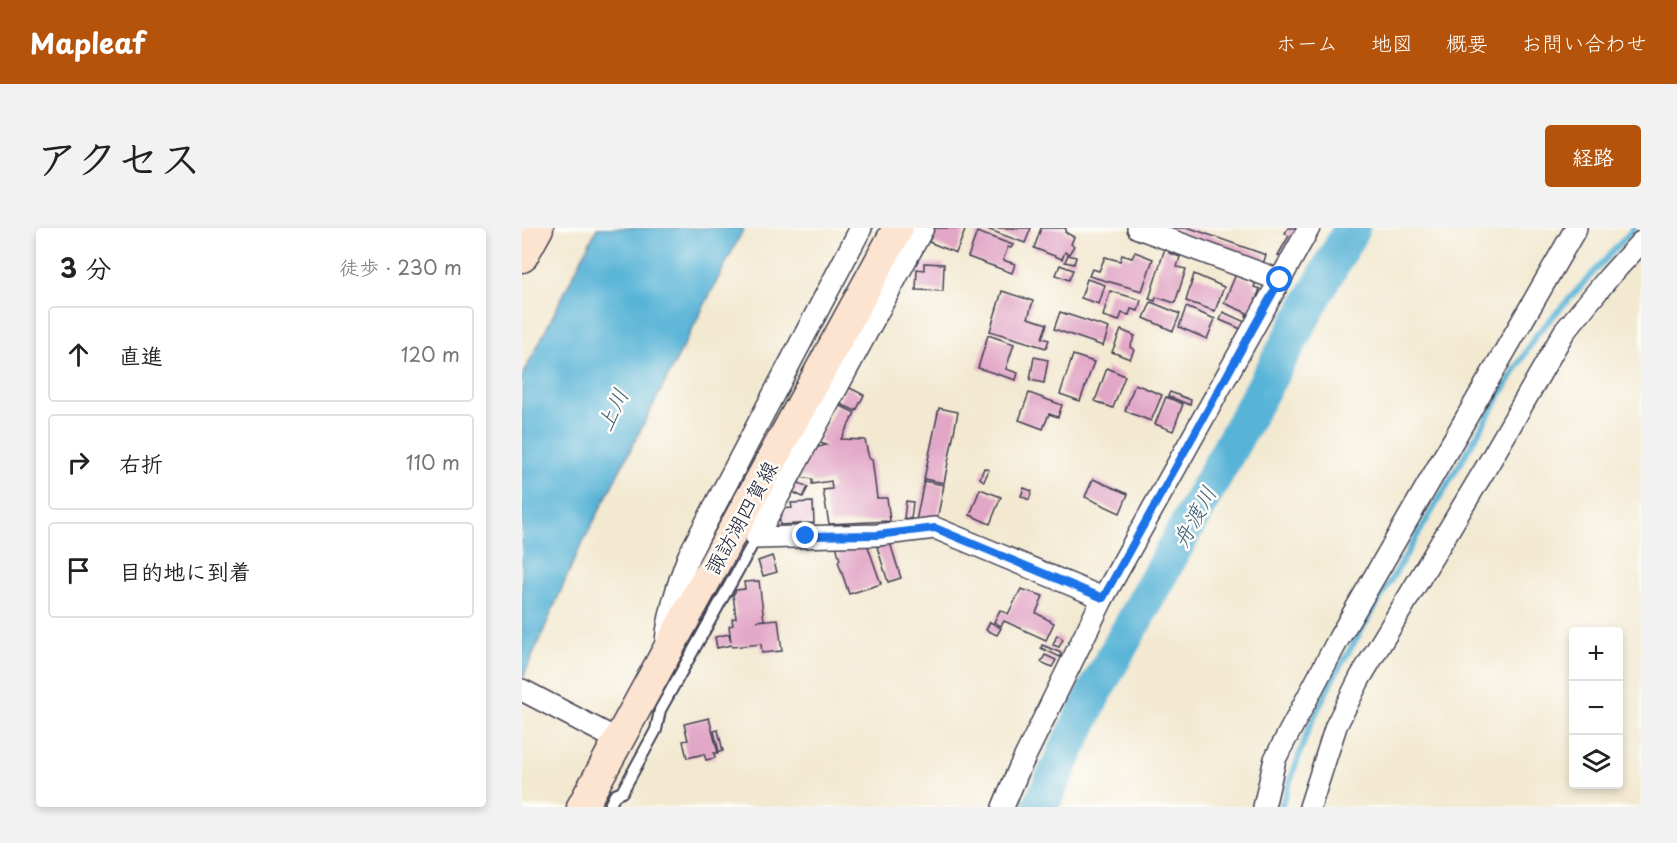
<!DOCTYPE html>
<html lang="ja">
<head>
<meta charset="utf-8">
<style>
  body { margin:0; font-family:"Playpen Sans","Klee One",sans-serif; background:#f2f2f2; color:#222 }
  .controls { position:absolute; right:18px; bottom:18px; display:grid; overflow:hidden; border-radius:6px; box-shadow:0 3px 9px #0003 }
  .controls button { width:54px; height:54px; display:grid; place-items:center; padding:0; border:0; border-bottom:2px solid #e0e0e0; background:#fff; color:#222; font:30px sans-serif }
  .stop { position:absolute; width:18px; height:18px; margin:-14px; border:4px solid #1a73e8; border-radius:50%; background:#fff }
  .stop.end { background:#1a73e8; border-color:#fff; box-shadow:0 2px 6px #0008 }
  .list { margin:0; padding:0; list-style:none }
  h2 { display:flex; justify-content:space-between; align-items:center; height:78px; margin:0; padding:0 24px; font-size:26px }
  h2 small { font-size:20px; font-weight:400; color:#767676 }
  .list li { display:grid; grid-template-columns:39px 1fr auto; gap:18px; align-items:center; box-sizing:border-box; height:96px; margin:0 12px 12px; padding:0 12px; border:2px solid #e0e0e0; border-radius:6px }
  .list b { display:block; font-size:22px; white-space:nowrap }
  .list em { font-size:20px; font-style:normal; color:#767676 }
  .icon { flex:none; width:33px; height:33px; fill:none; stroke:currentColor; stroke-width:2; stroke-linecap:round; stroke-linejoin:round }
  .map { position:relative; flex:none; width:1119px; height:579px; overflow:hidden; border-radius:6px }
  header { display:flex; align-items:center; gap:36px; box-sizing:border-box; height:84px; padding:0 30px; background:#b45309; color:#fff }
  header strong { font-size:28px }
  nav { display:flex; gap:33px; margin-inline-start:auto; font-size:21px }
  .intro { display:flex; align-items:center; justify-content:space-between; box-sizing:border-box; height:144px; padding:0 36px }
  h1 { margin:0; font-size:42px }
  .button { padding:15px 27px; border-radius:6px; background:#b45309; color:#fff; font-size:21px; font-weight:700 }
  main { display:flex; gap:36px; padding:0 36px }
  aside { flex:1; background:#fff; border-radius:6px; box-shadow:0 3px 9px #0003 }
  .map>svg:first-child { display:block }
  .water { fill:#59b4d7; stroke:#3e6b89; stroke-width:1.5 }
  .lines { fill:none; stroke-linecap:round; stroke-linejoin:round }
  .stream { stroke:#59b4d7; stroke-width:6 }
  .river { stroke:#59b4d7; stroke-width:36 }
  .building { fill:#e2a6c6 }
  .lane-casing { stroke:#414052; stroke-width:14 }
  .street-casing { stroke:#414052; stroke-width:24 }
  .secondary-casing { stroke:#414052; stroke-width:33 }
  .lane { stroke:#fff; stroke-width:10 }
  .street { stroke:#fff; stroke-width:21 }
  .secondary { stroke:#fde4d1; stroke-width:30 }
  .route { stroke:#1a73e8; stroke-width:8 }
  .labels { text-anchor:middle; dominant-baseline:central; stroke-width:5; stroke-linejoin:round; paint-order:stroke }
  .street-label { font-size:21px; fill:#22223b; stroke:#fdfcf7 }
  .water-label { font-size:22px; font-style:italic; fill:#385c79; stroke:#fdfcf7 }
</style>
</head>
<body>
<header>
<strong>Mapleaf</strong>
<nav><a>ホーム</a><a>地図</a><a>概要</a><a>お問い合わせ</a></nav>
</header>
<div class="intro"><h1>アクセス</h1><a class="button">経路</a></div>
<main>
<aside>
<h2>3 分<small>徒歩 · 230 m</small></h2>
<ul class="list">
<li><svg class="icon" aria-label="ahead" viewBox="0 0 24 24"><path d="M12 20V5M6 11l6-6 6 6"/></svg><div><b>直進</b></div><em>120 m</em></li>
<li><svg class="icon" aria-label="right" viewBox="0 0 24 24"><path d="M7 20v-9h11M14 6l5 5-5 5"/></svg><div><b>右折</b></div><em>110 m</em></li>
<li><svg class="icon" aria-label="arrive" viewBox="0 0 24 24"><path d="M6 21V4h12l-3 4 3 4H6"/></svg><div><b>目的地に到着</b></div></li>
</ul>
</aside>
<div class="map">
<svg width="1119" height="579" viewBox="0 0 1119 579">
  <rect width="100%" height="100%" fill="#fdfcf7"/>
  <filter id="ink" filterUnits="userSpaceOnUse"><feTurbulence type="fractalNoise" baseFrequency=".0167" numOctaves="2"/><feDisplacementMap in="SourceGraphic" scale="12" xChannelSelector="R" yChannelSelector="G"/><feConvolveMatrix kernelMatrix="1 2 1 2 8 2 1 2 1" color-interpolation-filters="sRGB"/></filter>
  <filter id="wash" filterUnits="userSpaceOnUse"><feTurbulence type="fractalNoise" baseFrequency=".008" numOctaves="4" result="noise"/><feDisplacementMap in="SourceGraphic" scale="24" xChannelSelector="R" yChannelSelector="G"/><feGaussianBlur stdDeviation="1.35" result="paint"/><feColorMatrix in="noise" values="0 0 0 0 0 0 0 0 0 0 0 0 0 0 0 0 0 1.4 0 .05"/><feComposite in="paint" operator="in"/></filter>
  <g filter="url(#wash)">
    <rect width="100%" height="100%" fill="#f3e9d1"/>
    <path class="water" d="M75,0H222L54,328L0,452V149Z"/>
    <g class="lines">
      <path class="stream" d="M759,579L786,502L810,452L1014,107L1112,0"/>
      <path class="river" d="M518,579L571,467L830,0"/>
    </g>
    <g id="blocks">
      <g class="building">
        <path d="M412,0H444L434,25L407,14Z"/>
        <path d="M462,0H509L503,15Z"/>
        <path d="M519,0H544L543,4L552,9L549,16L552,18L547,26L543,24L540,31L512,20Z"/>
        <path d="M644,0H668L744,27L741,36Z"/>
        <path d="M766,0H779L762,30L756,27L767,8L763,5Z"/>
        <path d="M455,4L491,17L489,20L486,19L481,32L493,36L490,45L446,29Z"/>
        <path d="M643,20L648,22L647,25L658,29L655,39L664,41L653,75L634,69L633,73L627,71Z"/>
        <path d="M613,24L631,31L620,63L567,48L570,41L577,43L583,29L598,33L600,27L610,30Z"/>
        <path d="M546,27L554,29L552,36L543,34Z"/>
        <path d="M402,35L422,36L421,63L394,62L395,41L402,42Z"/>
        <path d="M538,37L551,42L547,52L534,47Z"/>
        <path d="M672,46L702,59L693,83L664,73Z"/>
        <path d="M714,46L734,54L732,59L738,61L727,89L724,88L725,85L702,75Z"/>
        <path d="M565,51L583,57L577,76L559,70Z"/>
        <path d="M480,63L511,73L506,90L525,96L520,110L527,112L524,120L468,103Z"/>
        <path d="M588,63L619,72L616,83L609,81L607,87L600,85L597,93L581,88Z"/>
        <path d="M629,74L658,86L651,103L622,90Z"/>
        <path d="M664,79L693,91L685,111L657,99Z"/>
        <path d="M538,84L587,100L581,118L532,101Z"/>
        <path d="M701,84L723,94L719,101L698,92Z"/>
        <path d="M599,102L613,108L608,119L612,122L608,131L590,124Z"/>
        <path d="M466,107L492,116L484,141L496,145L494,152L456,140Z"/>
        <path d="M551,127L572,134L558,173L538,166Z"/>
        <path d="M512,129L526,132L522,155L508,152Z"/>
        <path d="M585,140L603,148L591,180L573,173Z"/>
        <path d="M613,156L640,167L629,193L603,183Z"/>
        <path d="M324,158L342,167L334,183L316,175Z"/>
        <path d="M648,164L669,172L668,177L646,168Z"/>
        <path d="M507,165L540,177L536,189L527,186L521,201L497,192Z"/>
        <path d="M644,169L661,176L651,203L633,196Z"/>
        <path d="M315,176L333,185L319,211L343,212L347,231H350L355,270H365L368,293L307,296L301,262L310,261L309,253L290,256V251L277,249L290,221L304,217L296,214Z"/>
        <path d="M417,180L436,184L422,255L402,251Z"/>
        <path d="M462,240L467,242L462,253L458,250Z"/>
        <path d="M571,251L606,266L598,285L563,269Z"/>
        <path d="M273,253L286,259L281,269L268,263Z"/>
        <path d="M402,253L422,257L414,297L394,293Z"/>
        <path d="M502,260L510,263L507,272L499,268Z"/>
        <path d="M458,261L479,269L468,296L448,287Z"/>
        <path d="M384,273L391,274L389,291L382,290Z"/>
        <path d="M291,274L292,295L258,297L257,281L270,280L269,275Z"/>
        <path d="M344,313L359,356L327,366L316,333L318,332L314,317Z"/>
        <path d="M368,315L379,350L366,354L355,319Z"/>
        <path d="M250,328L255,344L241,348L236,333Z"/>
        <path d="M237,353L242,392L235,393L256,391L260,423L240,425L239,416L210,419L209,417L195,420L193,409L207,406L209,414L207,398L211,397L210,391L214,390L211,367L214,362L223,361L222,354Z"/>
        <path d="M499,361L521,368L514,385L532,395L524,412L482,393L479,398L472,394L478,382L486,386Z"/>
        <path d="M468,394L479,400L475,407L464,402Z"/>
        <path d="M535,407L541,411L537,419L531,417Z"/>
        <path d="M520,417L539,425L538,429L519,420Z"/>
        <path d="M523,427L534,432L530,439L519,434Z"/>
        <path d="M187,490L196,525H192L193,530L184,532L182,526L165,530L161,513L166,512L162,496Z"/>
        <path d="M196,502L201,523L197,524L192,503Z"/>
      </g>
    </g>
  </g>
  <g filter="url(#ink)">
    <use href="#blocks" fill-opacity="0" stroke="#414052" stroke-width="1.5"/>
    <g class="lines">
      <g class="lane-casing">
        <path id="lane" d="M87,579L93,567L100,564L134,502L138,482L234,310"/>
      </g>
      <g class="street-casing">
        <g id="street">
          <path d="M401,0L234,310L355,307L413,300L581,370"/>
          <path d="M616,0L757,52"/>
          <path d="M144,413C147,383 156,355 167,327L339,0"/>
          <path d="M0,462L96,512"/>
          <path d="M481,579L497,541L581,370L787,0"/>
          <path d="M742,579L753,531L817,410L1054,0"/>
          <path d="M788,579L814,498L838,450L968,233L1042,104L1087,49L1119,14"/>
        </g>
      </g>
      <g class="secondary-casing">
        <g id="secondary">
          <path d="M0,29L16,0"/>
          <path d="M60,579L376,0"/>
        </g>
      </g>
      <use href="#lane" class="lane"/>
      <use href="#street" class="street"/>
      <use href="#secondary" class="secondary"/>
    </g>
  </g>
  <g class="lines" filter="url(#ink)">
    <path class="route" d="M284,308L355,307L413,300L581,370L758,52"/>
  </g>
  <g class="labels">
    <g class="street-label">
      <text transform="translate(218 289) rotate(-61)">諏訪湖四賀線</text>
    </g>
    <g class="water-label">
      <text transform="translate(89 181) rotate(-64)">上川</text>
      <text transform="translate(671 288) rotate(-61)">舟渡川</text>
    </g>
  </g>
</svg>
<div class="controls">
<button>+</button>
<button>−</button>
<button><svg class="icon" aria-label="layers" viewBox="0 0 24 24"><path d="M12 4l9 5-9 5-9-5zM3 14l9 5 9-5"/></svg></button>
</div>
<div class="stop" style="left:758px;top:52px"></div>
<div class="stop end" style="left:284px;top:308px"></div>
</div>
</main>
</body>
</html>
